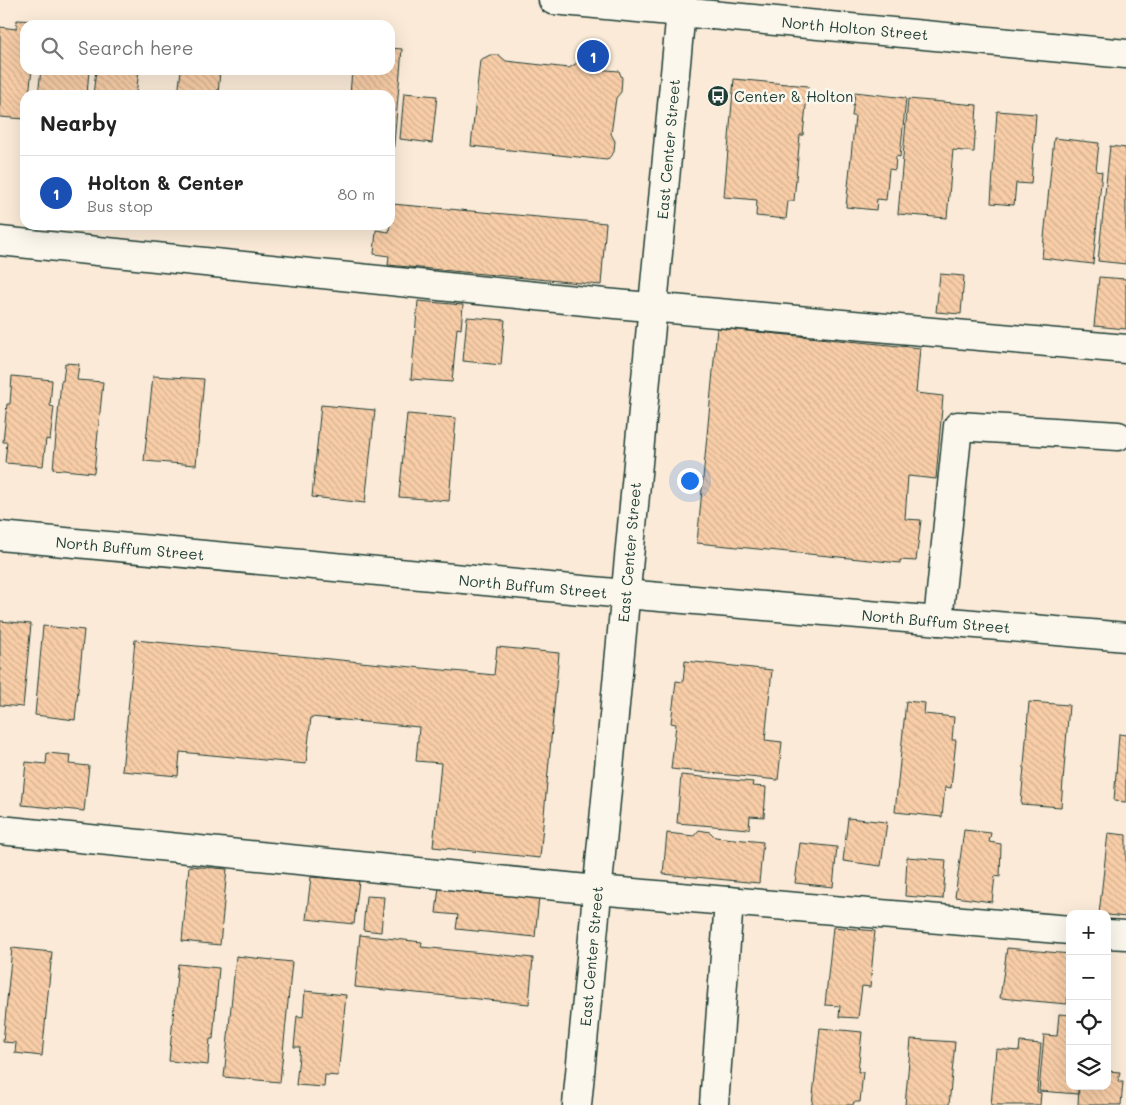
<!DOCTYPE html>
<html lang="en">
<head>
<meta charset="utf-8">
<style>
  body { margin:0; font-family:Mali,sans-serif; background:#f2f2f2; color:#222 }
  .controls { position:absolute; right:15px; bottom:15px; display:grid; overflow:hidden; border-radius:10px; box-shadow:0 5px 20px #0002 }
  .controls button { width:45px; height:45px; display:grid; place-items:center; padding:0; border:0; border-bottom:1px solid #e0e0e0; background:#fff; color:#222; font:25px sans-serif }
  .you { position:absolute; left:689px; top:480px; width:18px; height:18px; margin:-12px; border:4px solid #fff; border-radius:50%; background:#1a73e8; box-shadow:0 0 0 8px #1a73e833 }
  .badge { display:grid; place-items:center; width:32px; height:32px; border-radius:50%; background:#2563eb; color:#fff; font-size:16px; font-weight:700 }
  .pin { position:absolute; translate:-50% -50%; border:2px solid #fff; box-shadow:0 1px 5px #0006 }
  .list { margin:0; padding:0; list-style:none }
  h2 { display:flex; justify-content:space-between; align-items:center; height:65px; margin:0; padding:0 20px; font-size:21px }
  h2 small { font-size:16px; font-weight:400; color:#767676 }
  .list li { display:grid; grid-template-columns:32px 1fr auto; gap:15px; align-items:center; box-sizing:border-box; height:75px; padding:0 20px; border-top:1px solid #e0e0e0 }
  .list b { display:block; font-size:19px; white-space:nowrap }
  .list p { margin:0; font-size:16px; white-space:nowrap; color:#767676 }
  .list em { font-size:16px; font-style:normal; color:#767676 }
  .icon { flex:none; width:28px; height:28px; fill:none; stroke:currentColor; stroke-width:2; stroke-linecap:round; stroke-linejoin:round }
  .map { position:relative; flex:none; width:1126px; height:1105px; overflow:hidden }
  .search { position:absolute; background:#fff; box-shadow:0 5px 20px #0002; left:20px; top:20px; width:375px; height:55px; display:flex; align-items:center; gap:12px; box-sizing:border-box; padding:0 18px; border-radius:15px; color:#767676; font-size:19px }
  .panel { position:absolute; background:#fff; box-shadow:0 5px 20px #0002; left:20px; top:90px; width:375px; height:140px; border-radius:15px }
  .map>svg:first-child { display:block }
  .building { fill:url(#building-back-hatch); stroke:#1f3d34 }
  .lines { fill:none; stroke-linecap:round; stroke-linejoin:round }
  .minor-casing { stroke:#1f3d34; stroke-width:31 }
  .major-casing { stroke:#1f3d34; stroke-width:31 }
  .minor { stroke:#fbf7ec; stroke-width:28 }
  .major { stroke:#fbf7ec; stroke-width:28 }
  .labels { text-anchor:middle; dominant-baseline:central; stroke-width:5; stroke-linejoin:round; paint-order:stroke }
  .street-label { font-size:15px; fill:#1f3d34; stroke:#fbf7ec }
  .poi-label { font-size:15px; fill:#1f3d34; stroke:#fbf7ec; text-anchor:start }
</style>
</head>
<body>
<div class="map">
<svg width="1126" height="1105" viewBox="0 0 1126 1105">
  <defs>
    <pattern id="building-back-hatch" width="6" height="6" patternUnits="userSpaceOnUse" patternTransform="scale(1.25)"><rect width="6" height="6" fill="#f8cda7"/><path d="M-1 5l2 2M0 0l6 6M5-1l2 2" fill="none" stroke="#d4b190"/></pattern>
  </defs>
  <rect width="100%" height="100%" fill="#faead7"/>
  <filter id="ink" filterUnits="userSpaceOnUse"><feTurbulence type="fractalNoise" baseFrequency=".02" numOctaves="2"/><feDisplacementMap in="SourceGraphic" scale="10" xChannelSelector="R" yChannelSelector="G"/><feConvolveMatrix kernelMatrix="1 2 1 2 8 2 1 2 1" color-interpolation-filters="sRGB"/></filter>
  <g filter="url(#ink)">
    <g class="building">
      <path d="M17,20L36,21V25H25V70H32L29,95H25V119L0,117V27L16,29Z"/>
      <path d="M390,48L402,49L393,156H390V95H350L352,70H390Z"/>
      <path d="M490,55H499L506,61L569,68L577,63L589,64L595,69L619,71L622,78L621,92L616,98L611,134L615,141L614,152L607,160L471,146L480,60Z"/>
      <path d="M41,70H89L87,95H38Z"/>
      <path d="M96,70H139L136,95H93Z"/>
      <path d="M181,70H220L218,95H178Z"/>
      <path d="M734,79L808,86L803,135H800L794,201H788L786,219L756,216L757,200L724,197Z"/>
      <path d="M855,92L906,98L900,157L896,156L895,170L889,169L886,200L877,199L876,210L846,207L855,116H852Z"/>
      <path d="M404,93L437,96L432,143L400,139Z"/>
      <path d="M908,99L977,105L974,152L953,150L947,218L898,214Z"/>
      <path d="M997,111L1036,114L1031,184L1016,183L1014,205L991,203Z"/>
      <path d="M1054,138L1099,143L1096,171L1102,172L1093,264L1042,258Z"/>
      <path d="M1110,146L1126,148V264L1098,261Z"/>
      <path d="M392,204L606,223L601,285L388,265L389,256L374,254L376,230L389,232Z"/>
      <path d="M940,274L964,276L961,314L936,312Z"/>
      <path d="M1099,277L1126,279V329L1094,326Z"/>
      <path d="M418,301L463,305L461,329L457,328L452,382L411,379Z"/>
      <path d="M467,317L505,320L501,365L463,361Z"/>
      <path d="M717,328L920,348L916,393L943,396L936,479L908,476L905,519L921,520L916,561L900,560V563L697,543Z"/>
      <path d="M65,363L79,364L77,380L103,382L94,473L53,469L61,381H63Z"/>
      <path d="M12,376L52,380L50,406L54,407L50,440L46,439L43,466L5,463L7,442H3L7,404H10Z"/>
      <path d="M153,376L204,379L196,465L144,461Z"/>
      <path d="M321,405L375,410L365,503L312,497Z"/>
      <path d="M407,414L456,418L449,501L399,497Z"/>
      <path d="M0,621L31,624L23,707L0,705Z"/>
      <path d="M43,626L84,630L75,720L35,715Z"/>
      <path d="M135,640L494,675L497,647L559,653L540,858L433,847L441,763L416,761L419,727L311,717L306,764L180,752L178,776L122,771Z"/>
      <path d="M685,661L772,670L765,740L782,742L778,780L671,769L676,724L671,723L676,681L683,682Z"/>
      <path d="M906,701L925,703L924,714L954,717L952,740H956L951,788L945,787L942,817L895,812Z"/>
      <path d="M1029,702L1069,705L1061,807L1021,804Z"/>
      <path d="M1119,734L1126,735V802L1114,801Z"/>
      <path d="M47,753L70,755L69,764L89,766L84,811L22,805L26,762L46,764Z"/>
      <path d="M681,775L753,782L752,786L766,787L764,817L750,816L749,829L677,823Z"/>
      <path d="M848,818L887,822L881,866L843,861Z"/>
      <path d="M699,830L710,832L715,837L763,842L759,883L663,874L667,833L694,836Z"/>
      <path d="M964,830L991,833L989,842L1001,844L1000,877L995,876L992,902L955,897Z"/>
      <path d="M1108,833L1126,835V917L1099,914Z"/>
      <path d="M800,843L837,847L833,887L795,883Z"/>
      <path d="M907,857L946,860L943,899L905,896Z"/>
      <path d="M189,866L227,869L220,945L182,941Z"/>
      <path d="M311,877L359,881L354,924L306,919Z"/>
      <path d="M439,887L539,897L535,937L456,929L458,915L436,913Z"/>
      <path d="M366,896L384,897L381,932L363,930Z"/>
      <path d="M833,927L875,931L870,987L862,986L858,1018L839,1017L840,1006L825,1005Z"/>
      <path d="M360,935L422,942L421,947L533,958L529,1004L355,987Z"/>
      <path d="M12,948L52,952L42,1056L15,1053L16,1043L3,1042Z"/>
      <path d="M1007,948L1070,954V978L1067,1004L1000,998Z"/>
      <path d="M236,956L292,962L280,1082L224,1077Z"/>
      <path d="M178,964L219,968L213,1039H210L208,1065L169,1061Z"/>
      <path d="M305,991L346,995L338,1076L325,1075L324,1087L296,1085L300,1047H294L297,1016L303,1017Z"/>
      <path d="M1059,1014L1070,1015V1086H1078V1094L1039,1091L1044,1035L1057,1036Z"/>
      <path d="M820,1028L862,1032L858,1072H863L860,1102H854L853,1105H812Z"/>
      <path d="M911,1039L955,1042L949,1105H905Z"/>
      <path d="M1020,1042L1041,1044L1037,1092L1041,1093L1040,1105H991L996,1049L1019,1051Z"/>
      <path d="M1107,1071L1120,1072L1118,1082H1123L1121,1105H1078L1079,1086H1107Z"/>
    </g>
    <g class="lines">
      <g class="minor-casing">
        <g id="minor">
          <path d="M0,241L604,303L1126,349"/>
          <path d="M0,536L625,594L1126,637"/>
          <path d="M938,621L958,426L1118,436"/>
          <path d="M0,830L597,890L1070,930"/>
          <path d="M1107,934L1126,935"/>
          <path d="M577,1105L682,0"/>
          <path d="M714,1105L729,901"/>
        </g>
      </g>
      <g class="major-casing">
        <path id="major" d="M553,0L1126,54"/>
      </g>
      <use href="#minor" class="minor"/>
      <use href="#major" class="major"/>
    </g>
  </g>
  <defs>
    <g id="bus-disc" transform="scale(1.125)"><circle r="9.5" fill="#1f3d34" stroke="#fbf7ec"/><path d="M-5-6H5V4H4V6H2V4H-2V6H-4V4H-5ZM-3.5-4V0h7V-4ZM-3.5 1.2v1.5H-2V1.2ZM2 1.2v1.5H3.5V1.2Z" fill="#fff"/></g>
  </defs>
  <g fill-rule="evenodd">
    <use href="#bus-disc" x="718" y="96"/>
  </g>
  <g class="labels">
    <g class="street-label">
      <text transform="translate(855 28) rotate(5)">North Holton Street</text>
      <text transform="translate(668 149) rotate(-85)">East Center Street</text>
      <text transform="translate(130 548) rotate(5)">North Buffum Street</text>
      <text transform="translate(629 552) rotate(-85)">East Center Street</text>
      <text transform="translate(533 586) rotate(5)">North Buffum Street</text>
      <text transform="translate(936 621) rotate(5)">North Buffum Street</text>
      <text transform="translate(591 956) rotate(-85)">East Center Street</text>
    </g>
    <g class="poi-label">
      <text x="734" y="96">Center &amp; Holton</text>
    </g>
  </g>
</svg>
<div class="controls">
<button>+</button>
<button>−</button>
<button><svg class="icon" aria-label="locate" viewBox="0 0 24 24"><circle cx="12" cy="12" r="6"/><path d="M12 2v4M12 18v4M2 12h4M18 12h4"/></svg></button>
<button><svg class="icon" aria-label="layers" viewBox="0 0 24 24"><path d="M12 4l9 5-9 5-9-5zM3 14l9 5 9-5"/></svg></button>
</div>
<div class="you"></div>
<div class="pin badge" style="left:593px;top:56px;background:#1a4fb4">1</div>
<div class="search"><svg class="icon" aria-label="search" viewBox="0 0 24 24"><circle cx="10" cy="10" r="6"/><path d="M15 15l6 6"/></svg>Search here</div>
<section class="panel">
<h2>Nearby<small></small></h2>
<ul class="list">
<li><span class="badge" style="background:#1a4fb4">1</span><div><b>Holton &amp; Center</b><p>Bus stop</p></div><em>80 m</em></li>
</ul>
</section>
</div>
</body>
</html>
